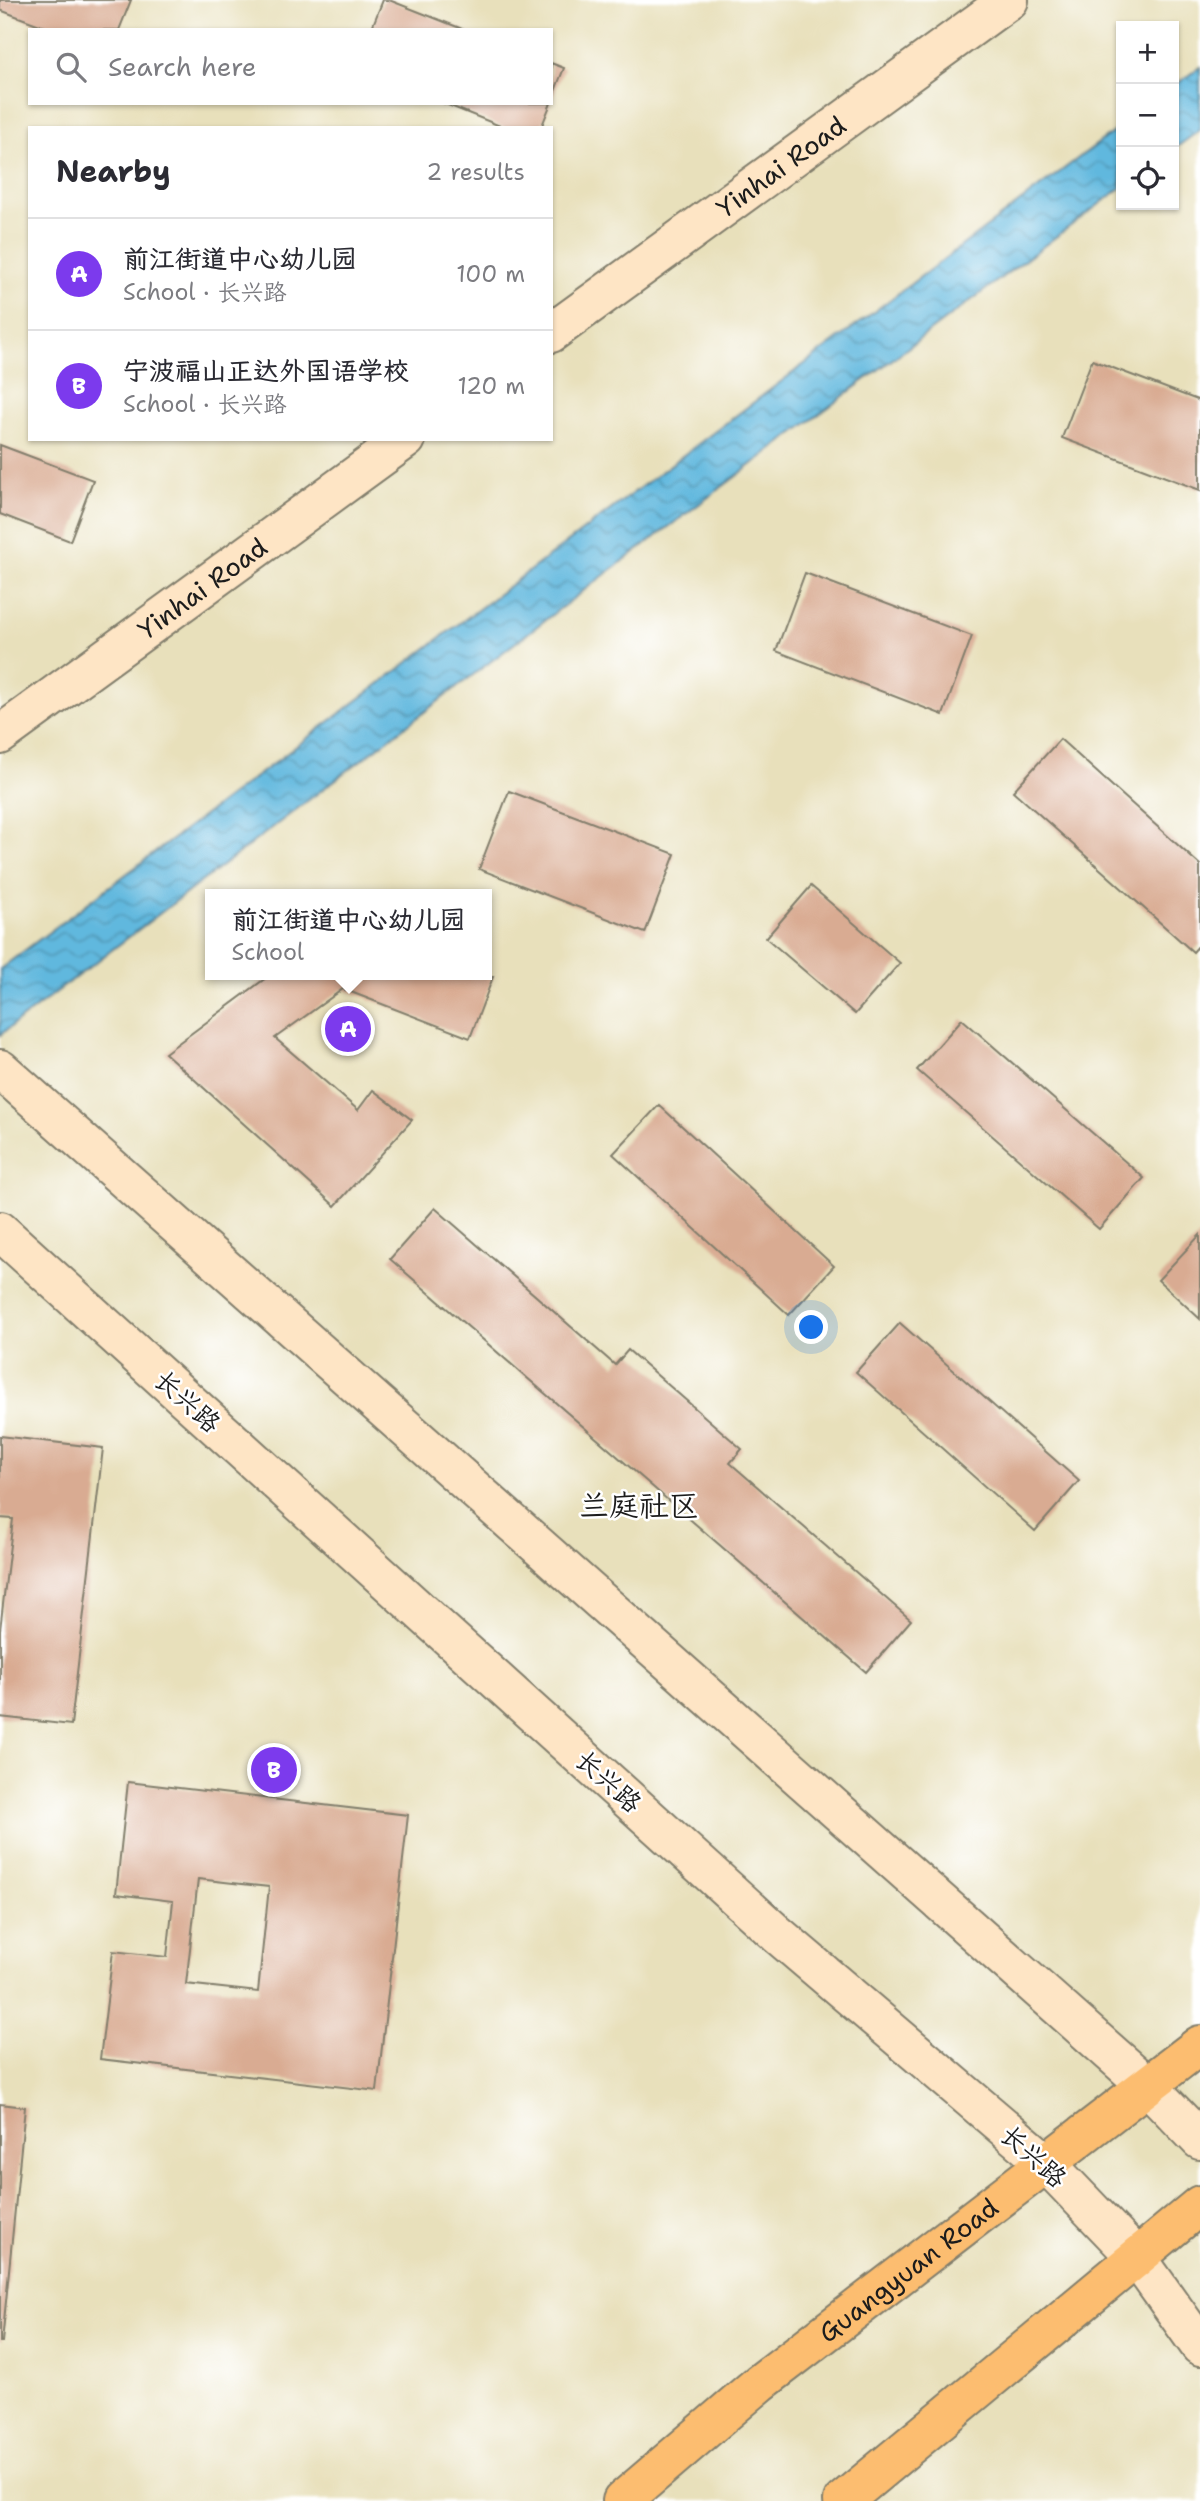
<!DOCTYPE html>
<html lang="en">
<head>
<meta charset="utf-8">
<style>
  body { margin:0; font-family:"Shantell Sans","LXGW WenKai TC",sans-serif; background:#f2f2f3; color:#2b2b33 }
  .controls { position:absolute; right:21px; top:21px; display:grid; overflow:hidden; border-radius:0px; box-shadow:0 2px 5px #0004 }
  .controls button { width:63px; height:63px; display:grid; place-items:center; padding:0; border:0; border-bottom:2px solid #e1e1e2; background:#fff; color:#2b2b33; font:35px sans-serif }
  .you { position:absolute; left:812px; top:1328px; width:24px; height:24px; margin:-18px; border:5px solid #fff; border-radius:50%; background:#1a73e8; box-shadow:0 0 0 10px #1a73e833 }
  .badge { display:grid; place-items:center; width:46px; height:46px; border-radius:50%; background:#7c3aed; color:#fff; font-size:23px; font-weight:700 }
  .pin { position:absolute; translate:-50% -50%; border:4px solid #fff; box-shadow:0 2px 7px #0006 }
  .popup { position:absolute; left:205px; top:889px; width:287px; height:91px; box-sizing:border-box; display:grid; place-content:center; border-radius:0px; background:#fff; filter:drop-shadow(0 2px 5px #0005); font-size:23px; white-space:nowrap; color:#7c7c81 }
  .popup b { font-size:26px; color:#2b2b33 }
  .popup::after { content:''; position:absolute; left:50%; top:100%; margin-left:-14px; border:14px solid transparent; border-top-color:#fff }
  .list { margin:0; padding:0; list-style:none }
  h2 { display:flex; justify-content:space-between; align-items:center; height:91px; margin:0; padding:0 28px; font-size:30px }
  h2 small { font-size:23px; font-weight:400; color:#7c7c81 }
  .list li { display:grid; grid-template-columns:46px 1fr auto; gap:21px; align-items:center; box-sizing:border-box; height:112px; padding:0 28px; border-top:2px solid #e1e1e2 }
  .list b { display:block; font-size:26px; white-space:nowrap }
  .list p { margin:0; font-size:23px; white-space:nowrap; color:#7c7c81 }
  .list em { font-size:23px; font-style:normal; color:#7c7c81 }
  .icon { flex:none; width:38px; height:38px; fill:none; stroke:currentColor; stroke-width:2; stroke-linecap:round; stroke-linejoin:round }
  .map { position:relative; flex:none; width:1200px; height:2501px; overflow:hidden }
  .search { position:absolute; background:#fff; box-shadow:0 2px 5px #0004; left:28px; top:28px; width:525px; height:77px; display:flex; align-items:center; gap:18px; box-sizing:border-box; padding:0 24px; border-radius:0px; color:#7c7c81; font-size:26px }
  .panel { position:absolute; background:#fff; box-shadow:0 2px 5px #0004; left:28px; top:126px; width:525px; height:315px; border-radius:0px }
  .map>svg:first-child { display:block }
  .water { fill:url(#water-waves); stroke:#3e6a7d; stroke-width:2 }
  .building { fill:#d9ab92; fill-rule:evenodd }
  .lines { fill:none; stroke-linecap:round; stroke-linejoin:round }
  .secondary-casing { stroke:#827e6c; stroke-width:42 }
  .primary-casing { stroke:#827e6c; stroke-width:42 }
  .secondary { stroke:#fee5c5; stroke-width:38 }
  .primary { stroke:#fcbd6f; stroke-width:38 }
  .labels { text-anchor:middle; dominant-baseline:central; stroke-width:5; stroke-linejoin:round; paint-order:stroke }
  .street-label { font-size:26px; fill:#1c1c1c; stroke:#fff }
  .quarter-label { font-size:30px; fill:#1c1c1c; stroke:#fff }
</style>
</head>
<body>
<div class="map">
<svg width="1200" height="2501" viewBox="0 0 1200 2501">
  <defs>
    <pattern id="water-waves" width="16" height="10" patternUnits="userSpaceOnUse" patternTransform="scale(1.75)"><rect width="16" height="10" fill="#61b8de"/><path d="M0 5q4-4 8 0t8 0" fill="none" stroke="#4f95b3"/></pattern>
  </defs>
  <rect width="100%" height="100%" fill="#fff"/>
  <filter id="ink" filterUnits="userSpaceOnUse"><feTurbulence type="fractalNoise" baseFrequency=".0143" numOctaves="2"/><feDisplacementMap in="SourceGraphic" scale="14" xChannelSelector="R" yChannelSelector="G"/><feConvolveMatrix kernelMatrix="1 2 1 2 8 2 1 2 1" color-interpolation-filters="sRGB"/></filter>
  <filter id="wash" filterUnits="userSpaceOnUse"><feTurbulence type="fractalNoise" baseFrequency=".00686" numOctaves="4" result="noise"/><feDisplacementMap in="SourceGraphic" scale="28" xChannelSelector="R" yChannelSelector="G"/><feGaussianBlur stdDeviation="1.57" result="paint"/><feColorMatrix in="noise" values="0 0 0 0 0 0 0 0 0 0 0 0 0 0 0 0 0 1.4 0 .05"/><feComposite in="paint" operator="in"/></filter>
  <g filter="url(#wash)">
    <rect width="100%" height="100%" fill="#e8e0bb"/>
    <g class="water">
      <path d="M1200,67V130L1174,149V86Z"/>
      <path d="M1121,126V188L595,582L0,1035V969Z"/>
    </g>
    <g id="blocks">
      <g class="building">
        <path d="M0,0H131L119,30H53L0,10Z"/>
        <path d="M383,0H389L465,30H371Z"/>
        <path d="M551,63L564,68L551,101Z"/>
        <path d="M443,103H551L541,128H505Z"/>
        <path d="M1092,360L1200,401V490L1062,438Z"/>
        <path d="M0,445L93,480L70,541L0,514Z"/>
        <path d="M805,573L972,636L943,715L776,651Z"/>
        <path d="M1060,739L1200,865V944L1193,952L1013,791Z"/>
        <path d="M509,791L675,854L645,933L479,869Z"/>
        <path d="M811,886L900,963L855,1014L766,938Z"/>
        <path d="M270,975L493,977L470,1038L343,989L275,1038L358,1110L373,1090L412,1120L335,1206L165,1053Z"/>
        <path d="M962,1019L1144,1178L1099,1229L917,1070Z"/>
        <path d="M659,1105L834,1266L789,1315L613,1154Z"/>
        <path d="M435,1208L615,1365L628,1350L742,1449L730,1463L911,1620L866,1672L390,1259Z"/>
        <path d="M1200,1235V1319L1158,1280Z"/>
        <path d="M900,1323L1079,1481L1035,1531L856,1372Z"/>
        <path d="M0,1436L103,1448L71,1725L0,1717V1630L13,1519L0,1518Z"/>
        <path d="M128,1782L408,1815L377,2091L100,2059L113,1951L167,1957L173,1901L116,1894ZM198,1879L269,1887L258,1992L186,1984Z"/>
        <path d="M0,2104L25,2107L2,2342H0Z"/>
      </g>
    </g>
  </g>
  <g filter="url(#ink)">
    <use href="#blocks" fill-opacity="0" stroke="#827e6c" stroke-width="2"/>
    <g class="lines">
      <g class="secondary-casing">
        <g id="secondary">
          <path id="s1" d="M551,333L1009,0"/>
          <path id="s2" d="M0,735L406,439"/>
          <path d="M0,1069L1148,2086L1200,2140"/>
          <path d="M0,1231L777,1934L1046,2163L1138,2259L1200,2346"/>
        </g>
      </g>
      <g class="primary-casing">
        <g id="primary">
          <path id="s3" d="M622,2501L760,2383L1200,2045"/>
          <path d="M843,2501L1200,2205"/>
        </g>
      </g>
      <use href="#secondary" class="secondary"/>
      <use href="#primary" class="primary"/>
    </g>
  </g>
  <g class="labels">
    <g class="street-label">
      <text stroke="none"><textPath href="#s1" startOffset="284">Yinhai Road</textPath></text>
      <text stroke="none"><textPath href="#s2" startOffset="250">Yinhai Road</textPath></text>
      <text transform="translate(188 1401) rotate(42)">长兴路</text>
      <text transform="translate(609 1781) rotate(42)">长兴路</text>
      <text transform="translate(1034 2156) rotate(42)">长兴路</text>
      <text stroke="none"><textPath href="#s3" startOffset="368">Guangyuan Road</textPath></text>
    </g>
    <g class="quarter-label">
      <text x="639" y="1505">兰庭社区</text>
    </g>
  </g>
</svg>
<div class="controls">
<button>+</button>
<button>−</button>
<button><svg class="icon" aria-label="locate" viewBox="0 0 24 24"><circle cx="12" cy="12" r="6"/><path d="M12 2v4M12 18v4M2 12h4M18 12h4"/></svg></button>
</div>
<div class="you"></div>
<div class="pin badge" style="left:348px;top:1029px">A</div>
<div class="popup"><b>前江街道中心幼儿园</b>School</div>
<div class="pin badge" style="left:274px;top:1770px">B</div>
<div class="search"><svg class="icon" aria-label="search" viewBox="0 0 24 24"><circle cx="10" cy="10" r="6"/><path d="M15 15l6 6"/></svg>Search here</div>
<section class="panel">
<h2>Nearby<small>2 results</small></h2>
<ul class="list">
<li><span class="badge">A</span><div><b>前江街道中心幼儿园</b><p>School · 长兴路</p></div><em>100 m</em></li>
<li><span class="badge">B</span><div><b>宁波福山正达外国语学校</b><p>School · 长兴路</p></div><em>120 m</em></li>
</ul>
</section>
</div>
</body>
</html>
